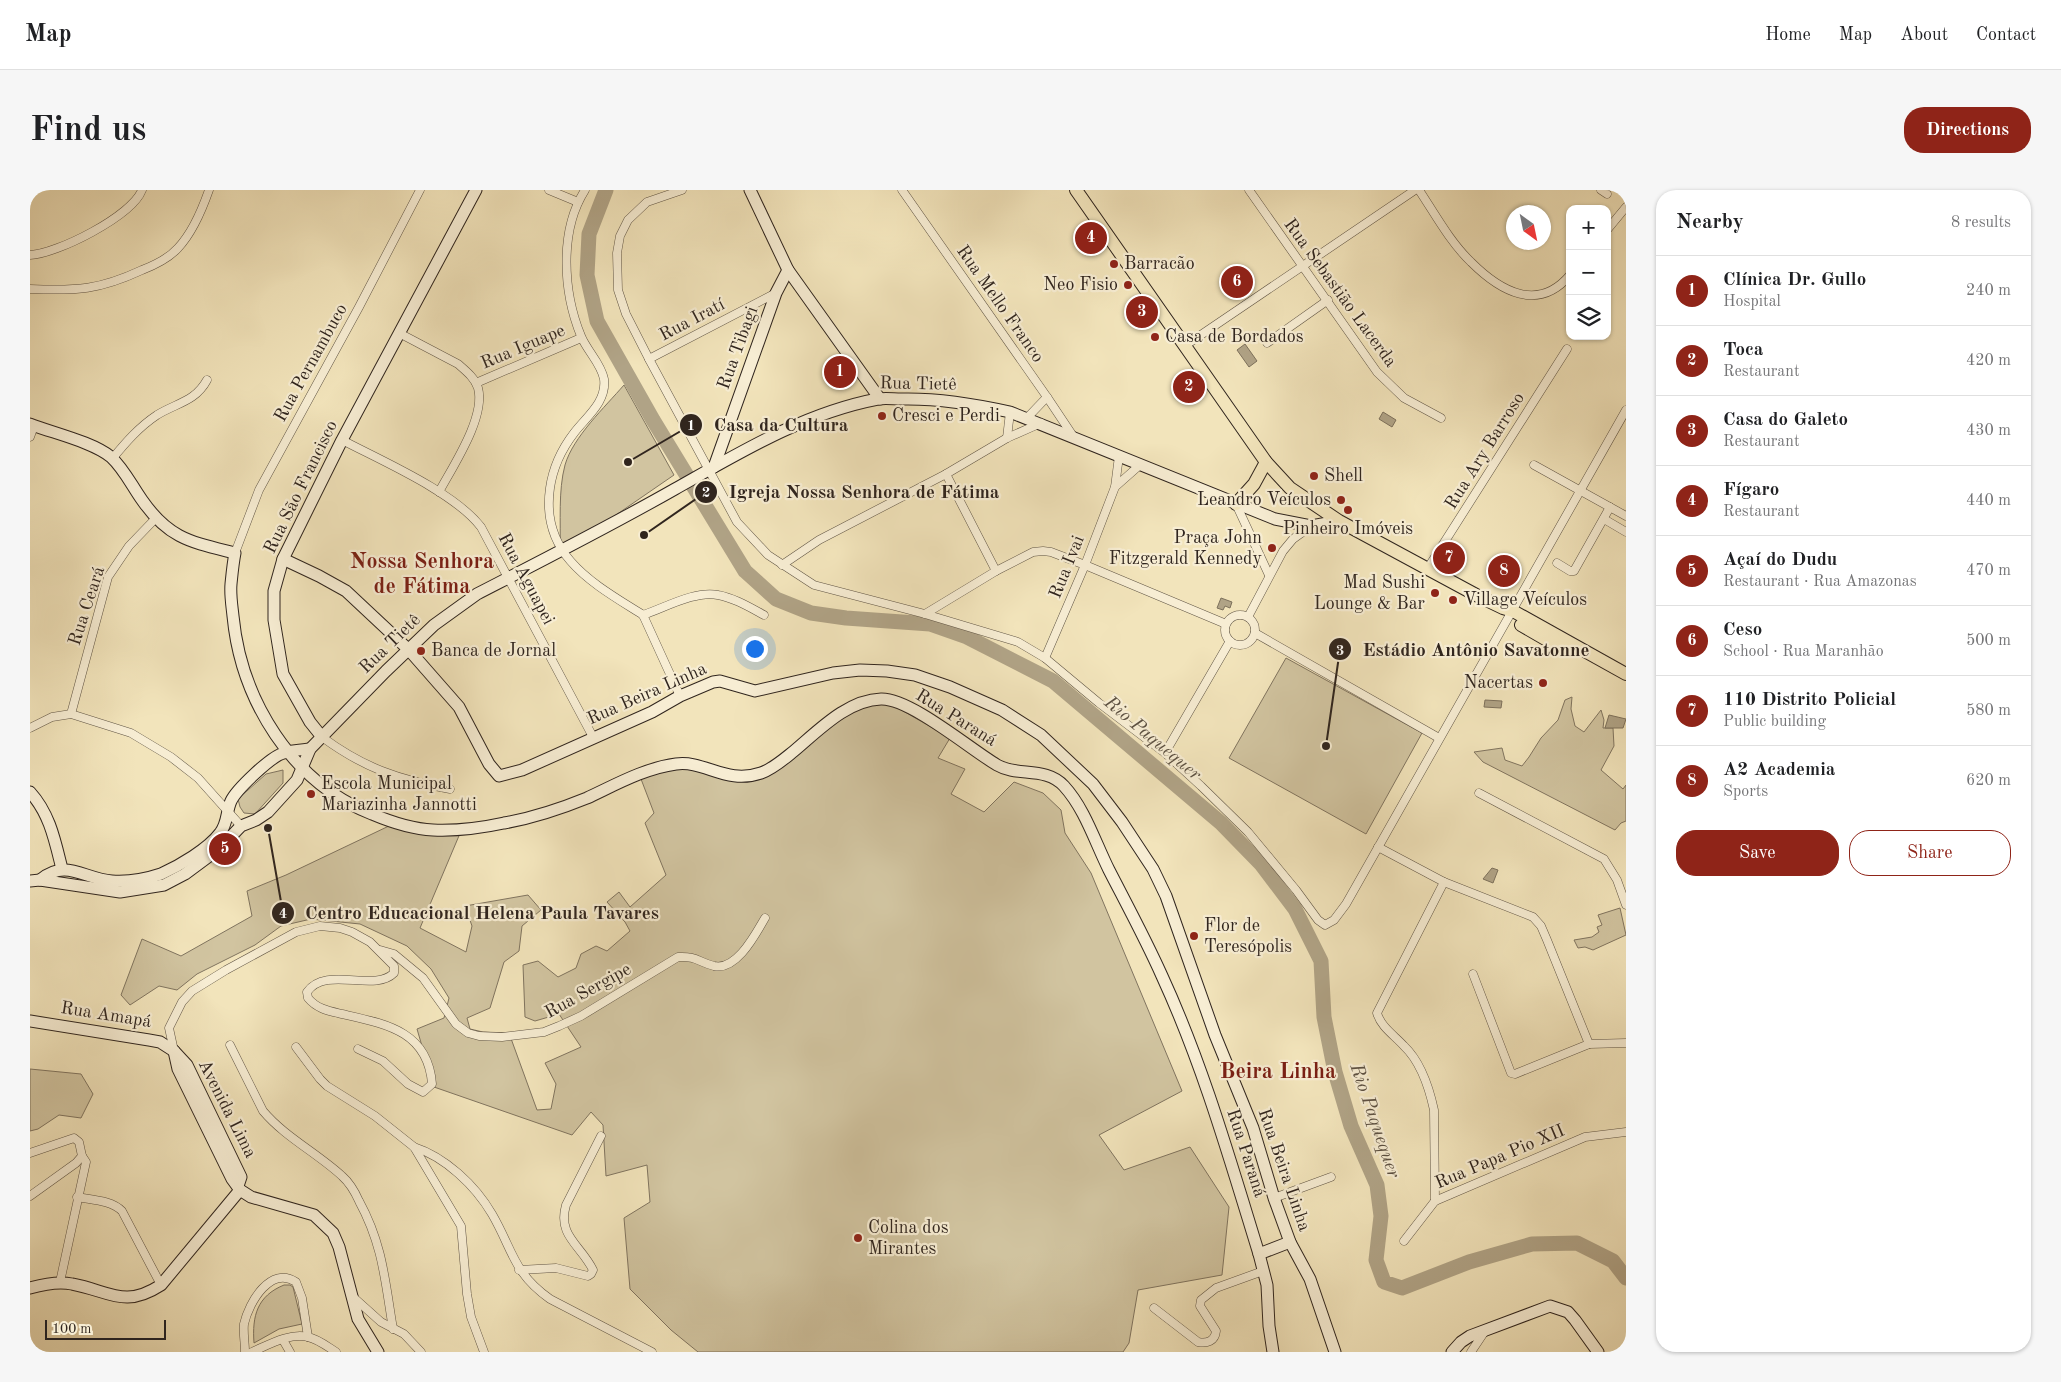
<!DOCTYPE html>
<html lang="en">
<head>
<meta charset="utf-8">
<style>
  body { margin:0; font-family:"Old Standard TT",serif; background:#f6f6f6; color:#202124 }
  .controls { position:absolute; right:15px; top:15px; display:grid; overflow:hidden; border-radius:10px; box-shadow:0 1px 4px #0004 }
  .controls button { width:45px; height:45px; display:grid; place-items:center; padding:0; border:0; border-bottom:1px solid #e0e0e0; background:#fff; color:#202124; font:25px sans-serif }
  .compass { position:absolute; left:1476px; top:15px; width:45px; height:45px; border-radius:50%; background:#fff; box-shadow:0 1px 4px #0004; rotate:147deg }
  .scale { position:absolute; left:15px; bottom:12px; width:121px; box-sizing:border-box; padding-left:5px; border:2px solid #30251e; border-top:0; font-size:14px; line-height:18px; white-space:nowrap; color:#30251e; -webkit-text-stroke:4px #f7edd3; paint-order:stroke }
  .you { position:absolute; left:724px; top:458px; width:18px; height:18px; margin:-12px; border:4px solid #fff; border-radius:50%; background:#1a73e8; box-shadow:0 0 0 8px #1a73e833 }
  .badge { display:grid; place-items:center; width:32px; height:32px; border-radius:50%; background:#8f2418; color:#fff; font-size:16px; font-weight:700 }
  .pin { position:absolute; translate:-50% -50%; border:2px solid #fff; box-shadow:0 1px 5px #0006 }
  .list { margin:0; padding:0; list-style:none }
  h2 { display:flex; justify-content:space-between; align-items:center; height:65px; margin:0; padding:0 20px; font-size:21px }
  h2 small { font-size:16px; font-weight:400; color:#757577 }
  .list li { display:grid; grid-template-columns:32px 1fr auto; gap:15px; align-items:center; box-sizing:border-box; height:70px; padding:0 20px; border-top:1px solid #e0e0e0 }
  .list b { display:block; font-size:19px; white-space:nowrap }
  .list p { margin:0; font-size:16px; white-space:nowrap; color:#757577 }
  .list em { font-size:16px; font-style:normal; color:#757577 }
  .actions { display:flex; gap:10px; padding:15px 20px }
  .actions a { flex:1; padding:11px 0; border:1px solid #8f2418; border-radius:20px; text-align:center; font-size:18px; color:#8f2418 }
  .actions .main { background:#8f2418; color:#fff }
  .icon { flex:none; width:28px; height:28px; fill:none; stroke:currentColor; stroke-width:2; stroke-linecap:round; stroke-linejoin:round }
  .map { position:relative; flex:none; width:1596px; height:1162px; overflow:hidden; border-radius:20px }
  header { display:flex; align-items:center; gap:30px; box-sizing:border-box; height:70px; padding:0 25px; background:#fff; border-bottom:1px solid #e0e0e0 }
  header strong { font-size:24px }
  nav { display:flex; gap:28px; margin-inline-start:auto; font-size:18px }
  .intro { display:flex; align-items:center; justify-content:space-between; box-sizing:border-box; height:120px; padding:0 30px }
  h1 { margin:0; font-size:35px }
  .button { padding:12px 22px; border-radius:20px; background:#8f2418; color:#fff; font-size:18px; font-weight:700 }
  main { display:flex; gap:30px; padding:0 30px }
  aside { flex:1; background:#fff; border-radius:20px; box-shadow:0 1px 4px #0004 }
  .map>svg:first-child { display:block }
  .green { fill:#d1c4a0; stroke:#80745f }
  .water { fill:#b0a386; stroke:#7d715c }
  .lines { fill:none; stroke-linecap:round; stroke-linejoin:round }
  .river { stroke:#b0a386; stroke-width:15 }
  .street-casing { stroke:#605545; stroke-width:9 }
  .secondary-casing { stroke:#30251e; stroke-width:13 }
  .primary-casing { stroke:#30251e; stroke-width:14 }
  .street { stroke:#f7edd3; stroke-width:8 }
  .secondary { stroke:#f7edd3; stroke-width:11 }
  .primary { stroke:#f2e4bb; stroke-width:12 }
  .poi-dot { fill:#8f2418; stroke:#f7edd3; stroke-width:2 }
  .labels { text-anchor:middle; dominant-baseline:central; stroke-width:4.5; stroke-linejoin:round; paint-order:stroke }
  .poi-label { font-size:18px; fill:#30251e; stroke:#f7edd3; text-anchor:start }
  .street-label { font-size:18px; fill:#30251e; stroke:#f7edd3 }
  .water-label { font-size:19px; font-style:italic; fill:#5d5142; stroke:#f7edd3 }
  .district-label { font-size:22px; font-weight:bold; fill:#7a1f14; stroke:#f7edd3 }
  .leader { fill:none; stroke:#30251e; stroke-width:2 }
  .callout-dot { fill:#30251e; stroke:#f7edd3; stroke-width:2 }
  .mark-label { font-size:15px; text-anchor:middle; font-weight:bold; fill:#fff }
  .callout-label { font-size:19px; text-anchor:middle; font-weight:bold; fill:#30251e; stroke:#f7edd3; stroke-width:4.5; stroke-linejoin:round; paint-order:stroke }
</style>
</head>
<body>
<header>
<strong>Map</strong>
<nav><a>Home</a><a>Map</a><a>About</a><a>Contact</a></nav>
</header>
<div class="intro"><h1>Find us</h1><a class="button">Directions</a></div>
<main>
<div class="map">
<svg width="1596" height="1162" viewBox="0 0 1596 1162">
  <rect width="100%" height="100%" fill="#f2e4bb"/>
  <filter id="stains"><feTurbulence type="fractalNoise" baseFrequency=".004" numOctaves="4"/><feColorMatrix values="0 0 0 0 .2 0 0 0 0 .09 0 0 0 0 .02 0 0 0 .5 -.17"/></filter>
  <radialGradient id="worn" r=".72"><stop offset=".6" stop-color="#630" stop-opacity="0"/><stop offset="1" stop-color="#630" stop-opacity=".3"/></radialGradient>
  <g class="green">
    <path d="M594,195L644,285L551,349L530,359C531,332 528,301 535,275C543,247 575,217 594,195Z"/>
    <path d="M1256,468L1392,543L1336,644L1199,568Z"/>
    <path d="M1542,507L1541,519L1545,536L1554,542L1571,520L1574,530L1573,538H1583L1584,556L1571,580L1593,599L1596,595V631L1591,633L1585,640L1453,572L1444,562L1472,558L1475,570L1492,576L1499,567L1511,548L1528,530L1535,510Z"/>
    <path d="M842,513L861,514L920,548L908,568L935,579L921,604L954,622L984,592L1013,603L1031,620L1035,643L1061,683L1152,901L1069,945L1094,980L1160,957L1199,1017L1192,1085L1108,1100L1099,1153L1093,1162H668L641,1140L600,1099L594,1028L620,1012L617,975L576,986L573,935L561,922L542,945L404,897L387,839L414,828L419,808L401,779L377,756L330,734L281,729L251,736L225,755L167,784L147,800L129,796L100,815L91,805L112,749L151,766L222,726L217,701L256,685L361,635L431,641L390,738L436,762L442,736L435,716L498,705L511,720L492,736L489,761L474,772L460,818L437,828L440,839L453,842L479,843L507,920L521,919L526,894L515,873L551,857L529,824L505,831L495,827L493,775L508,771L528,787L546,778L551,764L566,756L577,761L600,741L595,732L577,712L589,702L600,717L636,685L615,633L624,623L611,589L646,576L715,583L736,579L824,521Z"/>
    <path d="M253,580V593L225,624L214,623L210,617L208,609L236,584Z"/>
    <path d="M1590,718L1596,745L1563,760L1555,757L1548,758L1544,750L1562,747L1569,742L1567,737L1572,735L1568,725Z"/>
    <path d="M0,879L51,884L63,904L51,928L29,925L8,939L0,941Z"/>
    <path d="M254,1095H260L263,1097L272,1134L249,1139L224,1153C222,1126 227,1106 254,1095Z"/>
  </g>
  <g class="water">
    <path d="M1215,154L1227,171L1219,177L1207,160Z"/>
    <path d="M1353,222L1366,230L1362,237L1349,229Z"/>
    <path d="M1191,408L1202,412L1200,418L1195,416L1193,420L1187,418Z"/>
    <path d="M1455,510L1472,511L1471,518L1454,517Z"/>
    <path d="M1579,525L1596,529L1593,538H1575Z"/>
    <path d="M1462,678L1468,680L1463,693L1453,689Z"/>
  </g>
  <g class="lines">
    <path class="river" d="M576,0L559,44L557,85L567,131L623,230L715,381L746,409L781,423L816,428L900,434L937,447L1023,491L1191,633L1231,674L1265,719L1291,771L1294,827L1305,882L1321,936L1347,995L1351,1026L1346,1070L1354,1092L1372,1098L1439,1072L1502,1054L1547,1053L1583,1071L1596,1088"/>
    <g class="street-casing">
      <g id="street">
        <path d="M519,0L548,12"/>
        <path d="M555,0C529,41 533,102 551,146C557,161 571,173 574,189C577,212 556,227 544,243C531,260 523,277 520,298C510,366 564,394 613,425"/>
        <path d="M652,0L617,12L598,30L590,46L587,63L588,100L596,124L619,169L707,332L738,365L784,395L895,424L988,452L1015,468L1069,513L1135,563L1171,596L1218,642L1266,700L1288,730L1295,735L1304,730L1316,714L1596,220"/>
        <path d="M872,0L1017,207L1043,246"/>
        <path d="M1219,0L1347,182L1374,208L1411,228"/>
        <path d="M1389,0C1405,24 1420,52 1441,72C1470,101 1508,123 1540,85"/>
        <path d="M1571,0L1577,4"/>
        <path d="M1577,40L1596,17"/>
        <path d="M0,65C27,64 102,26 112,0"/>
        <path d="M0,99C47,101 69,100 112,80C125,75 139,68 148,58C163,42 172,20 179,0"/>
        <path d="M369,143L428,174C436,181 445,188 448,198C456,227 423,276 409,302"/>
        <path d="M1237,153L1298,110"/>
        <path d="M1156,155L1385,0"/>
        <path d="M619,169L746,103"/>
        <path d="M446,193L551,148"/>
        <path d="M997,228L1017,207"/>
        <path d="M0,247L4,236"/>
        <path d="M977,248L980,222"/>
        <path d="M312,250C352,271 424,302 451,337L563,547"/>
        <path d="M82,269C96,252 109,237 127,225C146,213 165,212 177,190"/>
        <path d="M1504,275L1596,326"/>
        <path d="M916,284L966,381"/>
        <path d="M1085,297L1111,274"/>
        <path d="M1206,314L1239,385"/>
        <path d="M1574,329L1596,342"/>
        <path d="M205,363L229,300L329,117L390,0"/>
        <path d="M1527,373L1540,381H1544L1580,317"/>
        <path d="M752,375L789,350L916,284L977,248L1011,233"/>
        <path d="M1398,378L1537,159"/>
        <path d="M895,424L966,381L1003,362L1013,361L1021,362L1055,375L1196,434"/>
        <path d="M613,425C634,418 666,400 688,405C704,408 719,417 734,425"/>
        <path d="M613,425L650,506"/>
        <circle cx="1210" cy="440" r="15"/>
        <path d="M1218,427L1253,361L1263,349L1281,336"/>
        <path d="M1225,443L1409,548"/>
        <path d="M1015,468L1055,375L1085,297L1089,266"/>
        <path d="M41,524L78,387L99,356L125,329"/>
        <path d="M0,538L22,527L41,524L101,543L141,567L168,588L211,636"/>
        <path d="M292,547C334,578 369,590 420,599"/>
        <path d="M1135,563L1200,451"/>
        <path d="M1449,603L1574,669L1587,690L1596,715"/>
        <path d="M1348,657L1414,692L1503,727L1511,736L1517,750L1559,854"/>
        <path d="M350,760L364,764L393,788L426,834L438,843L449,846L472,847L514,842L529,836L551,826L648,767C667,766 668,772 684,776C707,781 726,743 735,728"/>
        <path d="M1443,784L1481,883L1485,884L1559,854L1596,853"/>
        <path d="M200,855L233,921C255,947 287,963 312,986C320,993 325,1002 329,1011C353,1055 355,1091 363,1139"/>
        <path d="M266,857L290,889L297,896L345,926L384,957L431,1036L437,1104L441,1127L454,1162"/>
        <path d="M144,861L139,838L152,812L162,801L196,780L266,742L290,736L310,738L322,742L340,752L364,776V783C344,803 296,775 277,802L278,808C287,819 299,821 312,824C356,834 398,841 402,894L393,902L378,894L353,871L328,859"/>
        <path d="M384,957C415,967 445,995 462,1024C483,1060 483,1083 520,1109L622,1162"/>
        <path d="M0,963L44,948L49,952L52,966L46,973L0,1006"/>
        <path d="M47,1007C62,1010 81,1010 92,1021L131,1095"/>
        <path d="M1244,1008L1301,987"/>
        <path d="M1405,1011L1404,920C1399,897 1391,872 1374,856C1364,845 1351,837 1347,823L1414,692"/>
        <path d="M1374,1051L1405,1011L1555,947L1596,942"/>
        <path d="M489,1080L526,1078L558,1086L561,1084L563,1080C551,1055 527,1046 536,1015L571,946"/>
        <path d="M30,1092L56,972L52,966"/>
        <path d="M322,1106L351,1132L374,1144L391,1162"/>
        <path d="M1124,1118L1168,1152C1177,1154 1185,1151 1186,1141L1170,1116L1171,1110L1186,1098L1233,1081"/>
        <path d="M253,1150L260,1162"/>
        <path d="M215,1162C215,1153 213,1143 214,1134C219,1112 241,1075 266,1092L272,1108L278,1147"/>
        <path d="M222,1162C238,1155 261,1142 278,1147C288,1149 298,1157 306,1162"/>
        <path d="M1441,1162L1455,1141"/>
      </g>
    </g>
    <g class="secondary-casing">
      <g id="secondary">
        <path d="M720,0L758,80L850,209"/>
        <path d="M0,234C23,243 63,252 81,267C94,279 102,296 112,310C139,349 161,352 205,363C203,373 202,384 201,394C200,405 202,416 203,426C211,510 262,593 342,624C361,632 381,639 403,640C426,641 451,638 474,633C503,628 530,619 557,608C585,595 615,578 646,574C675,570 696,595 731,583C743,579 754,569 764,561C788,541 817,510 851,509C880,508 940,559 967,575C987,587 1016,576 1034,596C1055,619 1065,652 1079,680C1097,715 1116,750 1132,786C1173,875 1200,970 1229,1064"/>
        <path d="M684,277L746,103L758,80"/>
        <path d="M253,369L289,386L316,401L379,460L429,517L459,574L469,586L492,580L622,522L650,506L683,492L690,491L725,501L803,483L830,480L857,481L885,485L920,497L972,520L1011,545L1063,594L1092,632L1123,679L1136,706L1185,845L1223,938L1244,1008L1260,1052L1280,1089L1305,1162"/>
        <path d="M292,547L280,532L253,484L244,430V401L253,369L312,250L446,0"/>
        <path d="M0,602C20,624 25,651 32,679"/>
        <path d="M10,690C36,668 54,689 82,691C97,692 116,689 131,684C149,676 178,659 190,643C198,633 196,622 201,611C206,600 241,566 254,563C262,560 271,560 280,559"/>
        <path d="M0,691L10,690L90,702L134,695L155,684L190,658L211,636L226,630L238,622L267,590L280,559L356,481L404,435L447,404C513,370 580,336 645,299C709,263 774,223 848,209C855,208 864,209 871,209C908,208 944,214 980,222L1245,329L1281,336L1309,331"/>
        <path d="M0,831L119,850L130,852L144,861L157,875L211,987L208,996"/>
        <path d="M144,861L148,879L202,989L210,1000L221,1007L284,1025L303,1043L309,1057L328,1129L348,1162"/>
        <path d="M0,1098C14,1094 28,1091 42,1094C80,1101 94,1119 131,1095L210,1000"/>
        <path d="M1243,1162L1239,1136L1237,1095L1229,1064L1260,1052"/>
        <path d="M1422,1162L1431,1152L1440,1146L1520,1116L1538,1122L1545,1130L1568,1162"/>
      </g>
    </g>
    <g class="primary-casing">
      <g id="primary">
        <path d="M1046,0L1236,272L1260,298L1309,331L1448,406L1473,418L1483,421L1596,484"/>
        <path d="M1206,314L1224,294L1236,272"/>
        <path d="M1491,435L1536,461"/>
      </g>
    </g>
    <use href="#street" class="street"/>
    <use href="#secondary" class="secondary"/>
    <use href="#primary" class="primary"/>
  </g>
  <g class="poi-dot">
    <circle cx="1084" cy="74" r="5"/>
    <circle cx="1098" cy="95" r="5"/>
    <circle cx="1125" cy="147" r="5"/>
    <circle cx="852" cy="226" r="5"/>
    <circle cx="1284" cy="286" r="5"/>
    <circle cx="1311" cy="310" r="5"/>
    <circle cx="1318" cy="320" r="5"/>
    <circle cx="1242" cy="358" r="5"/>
    <circle cx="1405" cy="403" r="5"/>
    <circle cx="1423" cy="410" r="5"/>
    <circle cx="391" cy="461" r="5"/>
    <circle cx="1513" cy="493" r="5"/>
    <circle cx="281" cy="604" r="5"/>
    <circle cx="1164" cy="746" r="5"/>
    <circle cx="828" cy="1048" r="5"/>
  </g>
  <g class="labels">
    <g class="poi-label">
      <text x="1094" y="74">Barracão</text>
      <text x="1088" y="95" text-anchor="end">Neo Fisio</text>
      <text x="1135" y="147">Casa de Bordados</text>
      <text x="862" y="226">Cresci e Perdi</text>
      <text x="1294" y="286">Shell</text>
      <text x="1301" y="310" text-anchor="end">Leandro Veículos</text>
      <text x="1318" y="339" text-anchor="middle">Pinheiro Imóveis</text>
      <text x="1232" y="348" text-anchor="end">Praça John<tspan x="1232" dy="21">Fitzgerald Kennedy</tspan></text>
      <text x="1395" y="393" text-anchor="end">Mad Sushi<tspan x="1395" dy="21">Lounge &amp; Bar</tspan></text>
      <text x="1433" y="410">Village Veículos</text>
      <text x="401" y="461">Banca de Jornal</text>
      <text x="1503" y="493" text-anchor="end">Nacertas</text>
      <text x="291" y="594">Escola Municipal<tspan x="291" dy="21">Mariazinha Jannotti</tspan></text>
      <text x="1174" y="736">Flor de<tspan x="1174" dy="21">Teresópolis</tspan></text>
      <text x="838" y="1038">Colina dos<tspan x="838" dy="21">Mirantes</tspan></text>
    </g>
    <g class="street-label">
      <text transform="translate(1310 103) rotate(54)">Rua Sebastião Lacerda</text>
      <text transform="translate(970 114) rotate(55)">Rua Mello Franco</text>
      <text transform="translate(662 130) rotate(-28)">Rua Iratí</text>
      <text transform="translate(493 157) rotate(-23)">Rua Iguape</text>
      <text transform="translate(708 158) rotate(-70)">Rua Tibagi</text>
      <text transform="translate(281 173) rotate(-61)">Rua Pernambuco</text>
      <text transform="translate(888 194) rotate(1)">Rua Tietê</text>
      <text transform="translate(1455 261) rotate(-58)">Rua Ary Barroso</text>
      <text transform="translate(271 297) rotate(-64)">Rua São Francisco</text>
      <text transform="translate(1037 377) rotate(-68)">Rua Ivai</text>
      <text transform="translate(496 389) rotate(62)">Rua Aguapei</text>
      <text transform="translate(57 416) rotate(-72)">Rua Ceará</text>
      <text transform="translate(360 454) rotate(-44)">Rua Tietê</text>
      <text transform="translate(617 504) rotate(-24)">Rua Beira Linha</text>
      <text transform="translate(926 528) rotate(32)">Rua Paraná</text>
      <text transform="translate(558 801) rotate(-29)">Rua Sergipe</text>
      <text transform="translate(76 825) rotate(9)">Rua Amapá</text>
      <text transform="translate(197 919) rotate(63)">Avenida Lima</text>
      <text transform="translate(1216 963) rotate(72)">Rua Paraná</text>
      <text transform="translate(1470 967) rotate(-23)">Rua Papa Pio XII</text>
      <text transform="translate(1254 980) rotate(71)">Rua Beira Linha</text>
    </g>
    <g class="water-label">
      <text transform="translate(1122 549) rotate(40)">Rio Paquequer</text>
      <text transform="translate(1344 931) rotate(71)">Rio Paquequer</text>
    </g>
    <g class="district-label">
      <text x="392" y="372">Nossa Senhora<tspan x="392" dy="25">de Fátima</tspan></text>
      <text x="1248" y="882">Beira Linha</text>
    </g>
  </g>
  <path class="leader" d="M598 272L661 235M614 345L676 302M1296 556L1310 459M238 638L253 723"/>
  <g class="callout-dot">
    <circle cx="598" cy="272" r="5"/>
    <circle cx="614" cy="345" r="5"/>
    <circle cx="1296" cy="556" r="5"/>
    <circle cx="238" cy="638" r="5"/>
    <circle cx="661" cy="235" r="12"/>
    <circle cx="676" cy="302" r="12"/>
    <circle cx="1310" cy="459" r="12"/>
    <circle cx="253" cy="723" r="12"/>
  </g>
  <g class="mark-label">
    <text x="661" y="240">1</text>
    <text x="676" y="307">2</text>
    <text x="1310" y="465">3</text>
    <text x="253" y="728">4</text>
  </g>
  <g class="callout-label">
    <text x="751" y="241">Casa da Cultura</text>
    <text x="834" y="308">Igreja Nossa Senhora de Fátima</text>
    <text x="1446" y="466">Estádio Antônio Savatonne</text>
    <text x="452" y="729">Centro Educacional Helena Paula Tavares</text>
  </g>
  <rect width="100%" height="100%" filter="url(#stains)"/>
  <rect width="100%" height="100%" fill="url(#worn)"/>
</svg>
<div class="controls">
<button>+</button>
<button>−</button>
<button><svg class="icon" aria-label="layers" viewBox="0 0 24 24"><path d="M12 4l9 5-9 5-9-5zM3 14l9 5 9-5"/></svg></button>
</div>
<svg class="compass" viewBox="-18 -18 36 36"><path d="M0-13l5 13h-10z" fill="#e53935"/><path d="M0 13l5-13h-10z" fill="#757577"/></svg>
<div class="scale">100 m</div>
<div class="you"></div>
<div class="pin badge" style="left:810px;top:182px">1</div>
<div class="pin badge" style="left:1159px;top:197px">2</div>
<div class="pin badge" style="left:1112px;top:122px">3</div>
<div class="pin badge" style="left:1061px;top:48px">4</div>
<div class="pin badge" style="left:195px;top:659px">5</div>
<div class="pin badge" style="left:1207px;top:92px">6</div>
<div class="pin badge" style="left:1419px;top:368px">7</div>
<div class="pin badge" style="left:1474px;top:381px">8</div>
</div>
<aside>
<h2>Nearby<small>8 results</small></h2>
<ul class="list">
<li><span class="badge">1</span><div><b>Clínica Dr. Gullo</b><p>Hospital</p></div><em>240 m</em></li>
<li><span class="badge">2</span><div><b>Toca</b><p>Restaurant</p></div><em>420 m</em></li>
<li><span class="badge">3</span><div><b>Casa do Galeto</b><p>Restaurant</p></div><em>430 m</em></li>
<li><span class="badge">4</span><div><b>Fígaro</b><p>Restaurant</p></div><em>440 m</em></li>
<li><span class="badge">5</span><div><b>Açaí do Dudu</b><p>Restaurant · Rua Amazonas</p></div><em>470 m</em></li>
<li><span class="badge">6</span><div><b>Ceso</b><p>School · Rua Maranhão</p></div><em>500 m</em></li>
<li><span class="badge">7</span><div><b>110 Distrito Policial</b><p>Public building</p></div><em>580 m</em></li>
<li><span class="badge">8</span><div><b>A2 Academia</b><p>Sports</p></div><em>620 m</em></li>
</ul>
<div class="actions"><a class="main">Save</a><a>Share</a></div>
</aside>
</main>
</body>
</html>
